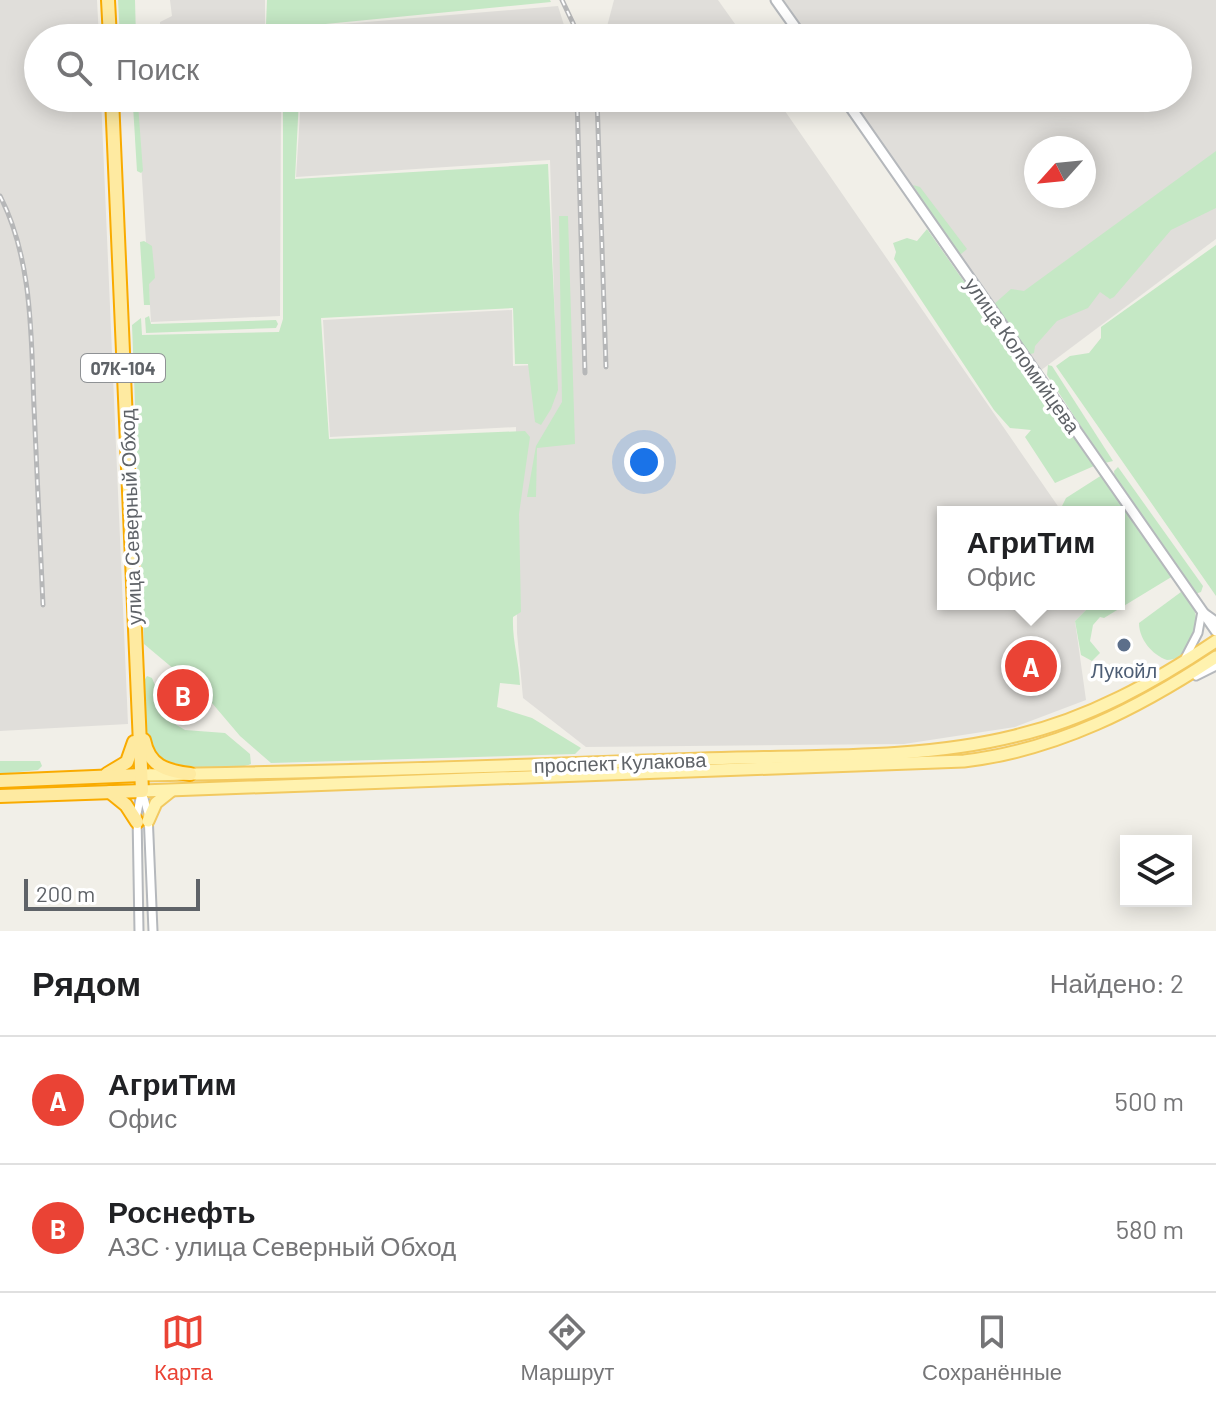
<!DOCTYPE html>
<html lang="ru">
<head>
<meta charset="utf-8">
<style>
  body { margin:0; font-family:Barlow,sans-serif; background:#f2f2f2; color:#202124 }
  .controls { position:absolute; right:24px; bottom:24px; display:grid; overflow:hidden; border-radius:0px; box-shadow:0 4px 20px #0003 }
  .controls button { width:72px; height:72px; display:grid; place-items:center; padding:0; border:0; border-bottom:2px solid #e0e0e0; background:#fff; color:#202124; font:40px sans-serif }
  .compass { position:absolute; left:1024px; top:136px; width:72px; height:72px; border-radius:50%; background:#fff; box-shadow:0 4px 20px #0003; rotate:243deg }
  .scale { position:absolute; left:24px; bottom:20px; width:176px; box-sizing:border-box; padding-left:8px; border:4px solid #5f6368; border-top:0; font-size:22px; line-height:28px; white-space:nowrap; color:#5f6368; -webkit-text-stroke:6px #fff; paint-order:stroke }
  .you { position:absolute; left:644px; top:462px; width:28px; height:28px; margin:-20px; border:6px solid #fff; border-radius:50%; background:#1a73e8; box-shadow:0 0 0 12px #1a73e833 }
  .badge { display:grid; place-items:center; width:52px; height:52px; border-radius:50%; background:#ea4335; color:#fff; font-size:26px; font-weight:700 }
  .pin { position:absolute; translate:-50% -50%; border:4px solid #fff; box-shadow:0 2px 8px #0006 }
  .popup { position:absolute; left:937px; top:506px; width:188px; height:104px; box-sizing:border-box; display:grid; place-content:center; border-radius:0px; background:#fff; filter:drop-shadow(0 2px 6px #0005); font-size:26px; white-space:nowrap; color:#757577 }
  .popup b { font-size:30px; color:#202124 }
  .popup::after { content:''; position:absolute; left:50%; top:100%; margin-left:-16px; border:16px solid transparent; border-top-color:#fff }
  .list { margin:0; padding:0; list-style:none }
  h2 { display:flex; justify-content:space-between; align-items:center; height:104px; margin:0; padding:0 32px; font-size:34px }
  h2 small { font-size:26px; font-weight:400; color:#757577 }
  .list li { display:grid; grid-template-columns:52px 1fr auto; gap:24px; align-items:center; box-sizing:border-box; height:128px; padding:0 32px; border-top:2px solid #e0e0e0 }
  .list b { display:block; font-size:30px; white-space:nowrap }
  .list p { margin:0; font-size:26px; white-space:nowrap; color:#757577 }
  .list em { font-size:26px; font-style:normal; color:#757577 }
  .icon { flex:none; width:44px; height:44px; fill:none; stroke:currentColor; stroke-width:2; stroke-linecap:round; stroke-linejoin:round }
  .map { position:relative; flex:none; width:1216px; height:931px; overflow:hidden }
  .search { position:absolute; background:#fff; box-shadow:0 4px 20px #0003; left:24px; right:24px; top:24px; height:88px; display:flex; align-items:center; gap:20px; box-sizing:border-box; padding:0 28px; border-radius:44px; color:#757577; font-size:30px }
  .sheet { height:360px; background:#fff }
  nav { display:flex; justify-content:space-around; align-items:center; box-sizing:border-box; height:112px; border-top:2px solid #e0e0e0; background:#fff; font-size:22px; color:#757577 }
  nav a { display:grid; justify-items:center; gap:4px }
  nav .on { color:#ea4335 }
  .map>svg:first-child { display:block }
  .industrial { fill:#e0deda; fill-rule:evenodd }
  .green { fill:#c5e8c5 }
  .lines { fill:none; stroke-linecap:round; stroke-linejoin:round }
  .minor-casing { stroke:#b5b8bc; stroke-width:11 }
  .tertiary-casing { stroke:#b5b8bc; stroke-width:13 }
  .primary-casing { stroke:#f2c960; stroke-width:15 }
  .trunk-casing { stroke:#f9ab00; stroke-width:16 }
  .minor { stroke:#fff; stroke-width:7 }
  .tertiary { stroke:#fff; stroke-width:9 }
  .primary { stroke:#fff2af; stroke-width:11 }
  .trunk { stroke:#feeaa1; stroke-width:12 }
  .rail-casing { stroke:#b6b7b8; stroke-width:5 }
  .rail { stroke:#fff; stroke-width:2; stroke-dasharray:6; stroke-linecap:butt }
  .service-dot { fill:#5c6f8a; stroke:#fff; stroke-width:3 }
  .labels { text-anchor:middle; dominant-baseline:central; stroke-width:7; stroke-linejoin:round; paint-order:stroke }
  .shield { fill:#fff; stroke:#8f9295; stroke-width:2 }
  .shield-label { font-size:18px; font-weight:bold; fill:#5f6368 }
  .street-label { font-size:20px; fill:#5f6368; stroke:#fff }
  .service-label { font-size:20px; fill:#4e5e75; stroke:#fff }
</style>
</head>
<body>
<div class="map">
<svg width="1216" height="931" viewBox="0 0 1216 931">
  <rect width="100%" height="100%" fill="#f1efe8"/>
  <g class="industrial">
    <path d="M0,0H97L99,38H38V98H101L128,724L0,731Z"/>
    <path d="M170,0H265V27L282,28V38H160V22L172,16Z"/>
    <path d="M614,0H718L745,38H604Z"/>
    <path d="M781,0H1216V239L1040,371L849,98H1178V38H807ZM1036,148H1084V196H1036Z"/>
    <path d="M558,6L568,38H305L306,27Z"/>
    <path d="M137,98H281L280,316L151,322Z"/>
    <path d="M301,98H776L1062,512H943V604H1092L1075,621L1086,700L1015,727L904,744L586,747L523,698L517,633L516,427L330,437L323,320L512,310L513,366L556,364L550,160L296,177Z"/>
  </g>
  <g class="green">
    <path d="M118,0H135L136,38H120Z"/>
    <path d="M267,0H550L551,2L305,26L304,38H283V25H266Z"/>
    <path d="M283,98H299L295,179L548,164L558,390L551,409L541,425L535,422L528,364H515L513,308L321,318L329,439L525,431L530,437L519,514L521,612L513,617C512,641 519,660 520,685L500,683L497,707L532,718L581,748L575,754L271,763L240,736L206,696L144,644L132,325L141,318L142,335L279,332L283,319Z"/>
    <path d="M138,104L143,171L141,173L137,171L133,106Z"/>
    <path d="M1216,151V208L1171,230L1114,297L1110,299L1100,292L1088,308L1057,321L1035,346L1034,353L1028,355L993,305L1011,289L1024,291Z"/>
    <path d="M913,185L920,187L967,249L961,254L956,253Z"/>
    <path d="M559,216H568L575,444L537,448L536,497H527L536,446L562,402Z"/>
    <path d="M927,229L1094,466L1055,483L1025,437L1031,430L1010,428L994,410L894,259L896,252L893,243L907,238L917,241Z"/>
    <path d="M144,241L152,246L155,278L149,284L150,305H144L140,242Z"/>
    <path d="M1216,245V596L1056,366L1070,356L1089,353L1101,338V327Z"/>
    <path d="M149,316L151,324L276,320L278,324L276,328L146,333L145,318Z"/>
    <path d="M1048,365L1052,366L1113,461L1105,463L1047,375Z"/>
    <path d="M1118,467L1203,586L1201,592L1195,594L1115,481L1114,471Z"/>
    <path d="M1102,475L1173,576L1104,618L1100,617L1093,625L1090,641L1100,653L1092,661L1081,655L1075,621L1092,604H1119V512L1060,510L1066,498Z"/>
    <path d="M1181,592C1206,608 1200,659 1167,660C1152,655 1139,639 1139,623Z"/>
    <path d="M147,676L152,678L170,721L185,730L225,733L250,754L251,764C237,770 216,767 201,767C134,769 150,730 144,681Z"/>
    <path d="M0,761H40L42,766L38,770L0,774Z"/>
  </g>
  <g class="lines">
    <g class="minor-casing">
      <g id="minor">
        <path d="M1184,660L1198,633L1202,611L1216,621"/>
        <path d="M1196,676L1216,666"/>
        <path d="M142,791L148,813L153,931"/>
        <path d="M139,931L137,814L141,793"/>
      </g>
    </g>
    <g class="tertiary-casing">
      <g id="tertiary">
        <path d="M776,0L803,38"/>
        <path d="M844,98L1216,631"/>
      </g>
    </g>
    <g class="primary-casing">
      <g id="primary">
        <path d="M141,775C328,772 515,766 703,759C806,755 914,761 1015,736C1088,719 1155,682 1216,641"/>
        <path d="M142,791L964,761C1057,750 1139,708 1216,657"/>
        <path d="M148,821L156,803L171,791"/>
      </g>
    </g>
    <g class="trunk-casing">
      <g id="trunk">
        <path d="M108,0L110,38"/>
        <path d="M144,740C149,766 166,771 190,774"/>
        <path d="M107,774L127,762L134,742"/>
        <path d="M0,781L141,775"/>
        <path d="M110,792L126,805L137,822"/>
        <path d="M0,796L142,791L112,98"/>
      </g>
    </g>
    <use href="#minor" class="minor"/>
    <use href="#tertiary" class="tertiary"/>
    <use href="#primary" class="primary"/>
    <use href="#trunk" class="trunk"/>
    <g class="rail-casing">
      <g id="rail">
        <path d="M562,0L580,38"/>
        <path d="M577,98L585,373"/>
        <path d="M597,98L606,367"/>
        <path d="M0,196C33,260 31,337 34,407C37,473 40,539 43,605"/>
      </g>
    </g>
    <use href="#rail" class="rail"/>
  </g>
  <circle class="service-dot" cx="1124" cy="645" r="8"/>
  <g class="labels">
    <rect class="shield" x="81" y="354" width="84" height="28" rx="6"/>
    <g class="shield-label">
      <text x="123" y="368">07К-104</text>
    </g>
    <g class="street-label">
      <text transform="translate(1023 355) rotate(55)">улица Коломийцева</text>
      <text transform="translate(130 517) rotate(-92)">улица Северный Обход</text>
      <text transform="translate(620 762) rotate(-2)">проспект Кулакова</text>
    </g>
    <g class="service-label">
      <text x="1124" y="670">Лукойл</text>
    </g>
  </g>
</svg>
<div class="controls">
<button><svg class="icon" aria-label="layers" viewBox="0 0 24 24"><path d="M12 4l9 5-9 5-9-5zM3 14l9 5 9-5"/></svg></button>
</div>
<svg class="compass" viewBox="-18 -18 36 36"><path d="M0-13l5 13h-10z" fill="#e53935"/><path d="M0 13l5-13h-10z" fill="#757577"/></svg>
<div class="scale">200 m</div>
<div class="you"></div>
<div class="pin badge" style="left:1031px;top:666px">A</div>
<div class="popup"><b>АгриТим</b>Офис</div>
<div class="pin badge" style="left:183px;top:695px">B</div>
<div class="search"><svg class="icon" aria-label="search" viewBox="0 0 24 24"><circle cx="10" cy="10" r="6"/><path d="M15 15l6 6"/></svg>Поиск</div>
</div>
<section class="sheet">
<h2>Рядом<small>Найдено: 2</small></h2>
<ul class="list">
<li><span class="badge">A</span><div><b>АгриТим</b><p>Офис</p></div><em>500 m</em></li>
<li><span class="badge">B</span><div><b>Роснефть</b><p>АЗС · улица Северный Обход</p></div><em>580 m</em></li>
</ul>
</section>
<nav>
<a class="on"><svg class="icon" aria-label="map" viewBox="0 0 24 24"><path d="M3 6l6-2 6 2 6-2v14l-6 2-6-2-6 2zM9 4v14M15 6v14"/></svg>Карта</a>
<a><svg class="icon" aria-label="directions" viewBox="0 0 24 24"><path d="M12 3l9 9-9 9-9-9zM9 14v-3h6M13 9l2 2-2 2"/></svg>Маршрут</a>
<a><svg class="icon" aria-label="saved" viewBox="0 0 24 24"><path d="M7 4h10v16l-5-4-5 4z"/></svg>Сохранённые</a>
</nav>
</body>
</html>
